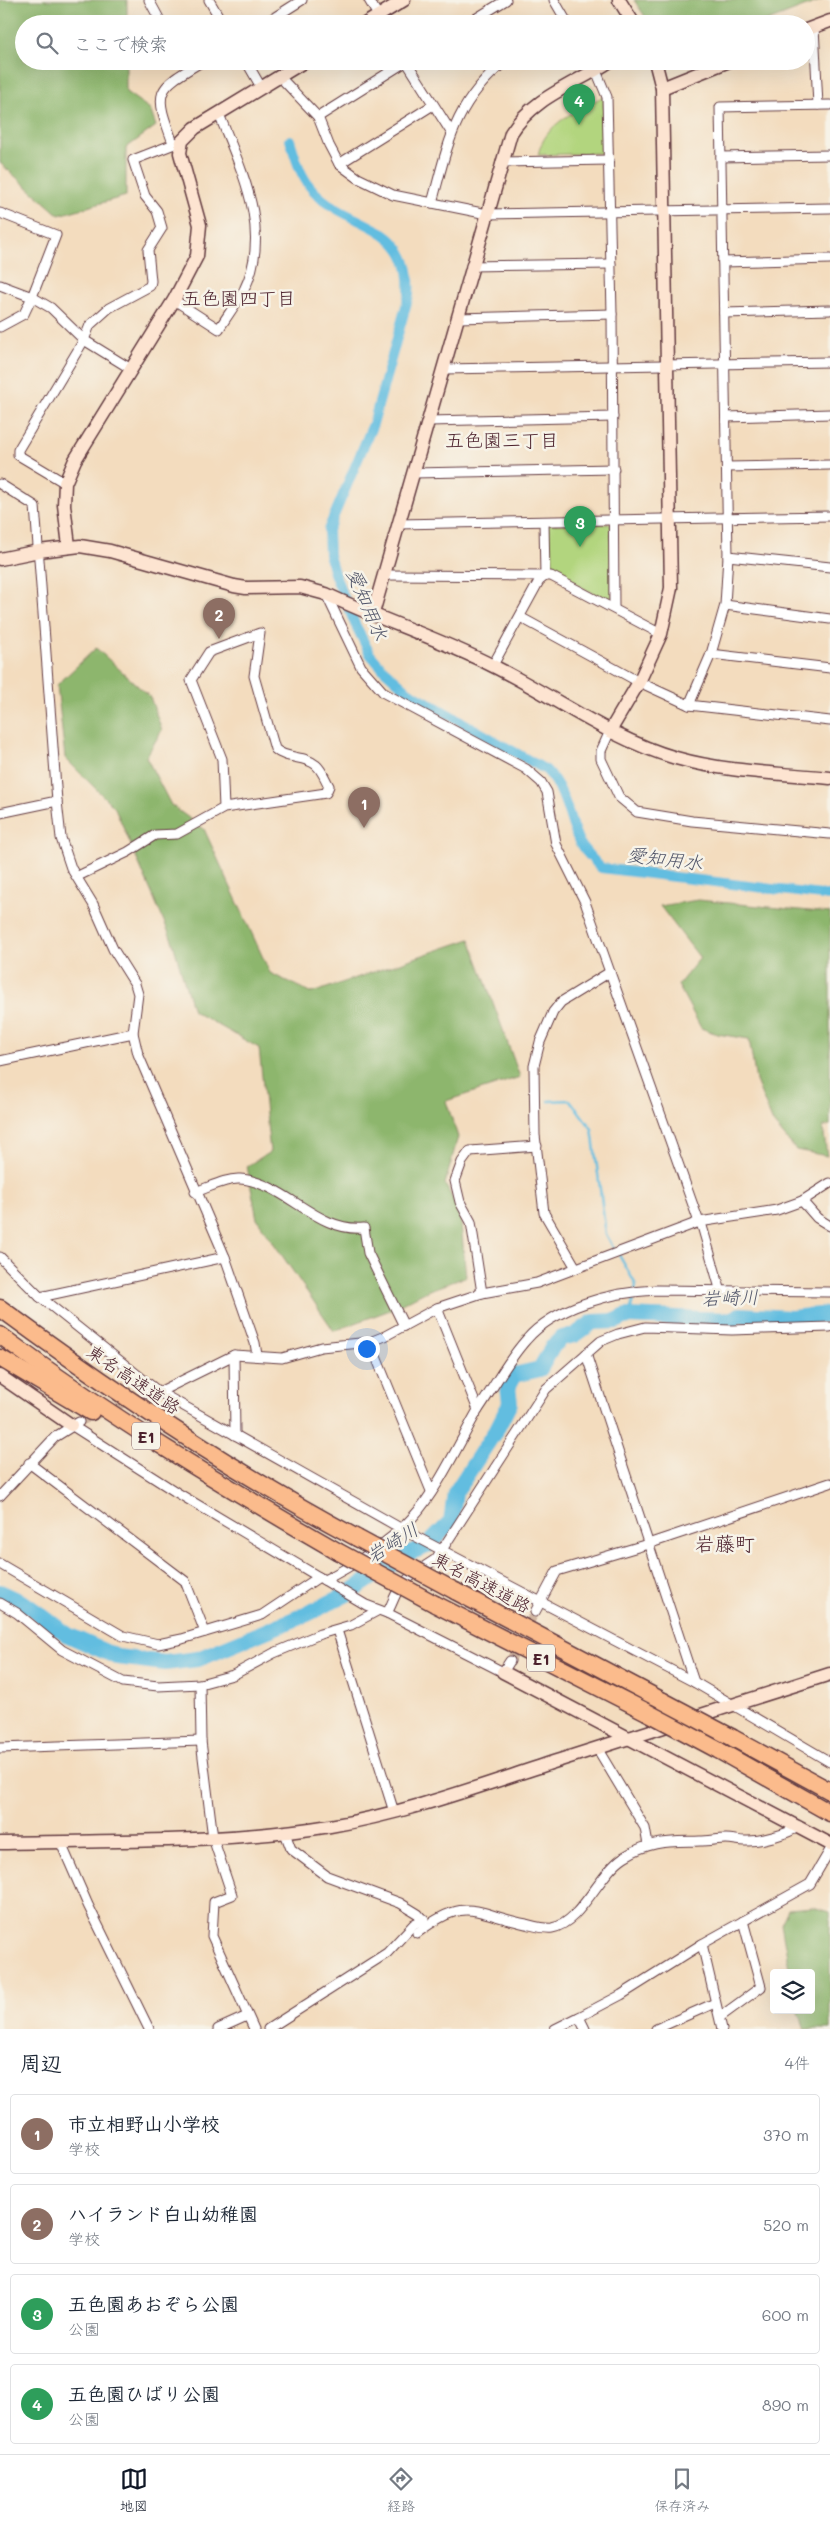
<!DOCTYPE html>
<html lang="ja">
<head>
<meta charset="utf-8">
<style>
  body { margin:0; font-family:Mali,"Klee One",sans-serif; background:#f2f2f3; color:#1f2937 }
  .controls { position:absolute; right:15px; bottom:15px; display:grid; overflow:hidden; border-radius:5px; box-shadow:0 5px 20px #0002 }
  .controls button { width:45px; height:45px; display:grid; place-items:center; padding:0; border:0; border-bottom:1px solid #e0e1e3; background:#fff; color:#1f2937; font:25px sans-serif }
  .you { position:absolute; left:366px; top:1348px; width:18px; height:18px; margin:-12px; border:4px solid #fff; border-radius:50%; background:#1a73e8; box-shadow:0 0 0 8px #1a73e833 }
  .badge { display:grid; place-items:center; width:32px; height:32px; border-radius:50%; background:#111827; color:#fff; font-size:16px; font-weight:700 }
  .pin { position:absolute; translate:-50% -41px; filter:drop-shadow(0 1px 2px #0008) }
  .pin::after { content:''; position:absolute; top:26px; width:18px; height:15px; background:inherit; clip-path:polygon(0 0,100% 0,50% 100%) }
  .list { margin:0; padding:0; list-style:none }
  h2 { display:flex; justify-content:space-between; align-items:center; height:65px; margin:0; padding:0 20px; font-size:21px }
  h2 small { font-size:16px; font-weight:400; color:#747a83 }
  .list li { display:grid; grid-template-columns:32px 1fr auto; gap:15px; align-items:center; box-sizing:border-box; height:80px; margin:0 10px 10px; padding:0 10px; border:1px solid #e0e1e3; border-radius:5px }
  .list b { display:block; font-size:19px; white-space:nowrap }
  .list p { margin:0; font-size:16px; white-space:nowrap; color:#747a83 }
  .list em { font-size:16px; font-style:normal; color:#747a83 }
  .icon { flex:none; width:28px; height:28px; fill:none; stroke:currentColor; stroke-width:2; stroke-linecap:round; stroke-linejoin:round }
  .map { position:relative; flex:none; width:830px; height:2029px; overflow:hidden }
  .search { position:absolute; background:#fff; box-shadow:0 5px 20px #0002; left:15px; right:15px; top:15px; height:55px; display:flex; align-items:center; gap:12px; box-sizing:border-box; padding:0 18px; border-radius:28px; color:#747a83; font-size:19px }
  .sheet { height:425px; background:#fff }
  nav { display:flex; justify-content:space-around; align-items:center; box-sizing:border-box; height:70px; border-top:1px solid #e0e1e3; background:#fff; font-size:14px; color:#747a83 }
  nav a { display:grid; justify-items:center; gap:2px }
  nav .on { color:#111827 }
  .map>svg:first-child { display:block }
  .green { fill:#b2d57e; stroke:#7e7a54 }
  .forest { fill:#8db66d; stroke:#6c6a4c }
  .lines { fill:none; stroke-linecap:round; stroke-linejoin:round }
  .stream { stroke:#62bde0; stroke-width:2.5 }
  .canal { stroke:#62bde0; stroke-width:10 }
  .river { stroke:#62bde0; stroke-width:16 }
  .street-tunnel { stroke:#d1b6a1; stroke-width:9; stroke-dasharray:9 4.5; stroke-linecap:butt }
  .street-casing { stroke:#633b41; stroke-width:11 }
  .secondary-casing { stroke:#633b41; stroke-width:15 }
  .highway-casing { stroke:#633b41; stroke-width:19 }
  .street { stroke:#fff; stroke-width:9 }
  .secondary { stroke:#fde4d1; stroke-width:12 }
  .highway { stroke:#fbbb8c; stroke-width:16 }
  .highway-bridge-casing { stroke:#633b41; stroke-width:19; stroke-linecap:butt }
  .highway-bridge { stroke:#fbbb8c; stroke-width:16 }
  .labels { text-anchor:middle; dominant-baseline:central; stroke-width:5; stroke-linejoin:round; paint-order:stroke }
  .shield { fill:#f7f3e8; stroke:#7e5f64; stroke-width:1 }
  .shield-label { font-size:16px; font-weight:bold; fill:#4a1f2b }
  .street-label { font-size:18px; fill:#4a1f2b; stroke:#f7f3e8 }
  .neighbourhood-label { font-size:19px; fill:#4a1f2b; stroke:#f7f3e8 }
  .water-label { font-size:19px; font-style:italic; fill:#52566a; stroke:#f7f3e8 }
  .quarter-label { font-size:20px; fill:#4a1f2b; stroke:#f7f3e8 }
</style>
</head>
<body>
<div class="map">
<svg width="830" height="2029" viewBox="0 0 830 2029">
  <rect width="100%" height="100%" fill="#f7f3e8"/>
  <filter id="ink" filterUnits="userSpaceOnUse"><feTurbulence type="fractalNoise" baseFrequency=".02" numOctaves="2"/><feDisplacementMap in="SourceGraphic" scale="10" xChannelSelector="R" yChannelSelector="G"/><feConvolveMatrix kernelMatrix="1 2 1 2 8 2 1 2 1" color-interpolation-filters="sRGB"/></filter>
  <filter id="wash" filterUnits="userSpaceOnUse"><feTurbulence type="fractalNoise" baseFrequency=".0096" numOctaves="4" result="noise"/><feDisplacementMap in="SourceGraphic" scale="20" xChannelSelector="R" yChannelSelector="G"/><feGaussianBlur stdDeviation="1.12" result="paint"/><feColorMatrix in="noise" values="0 0 0 0 0 0 0 0 0 0 0 0 0 0 0 0 0 1.4 0 .05"/><feComposite in="paint" operator="in"/></filter>
  <g filter="url(#wash)">
    <rect width="100%" height="100%" fill="#f3dcbe"/>
    <g class="green">
      <path d="M604,96V153L538,155C545,122 577,111 604,96Z"/>
      <path d="M547,524H611L612,604L551,570Z"/>
    </g>
    <g class="forest">
      <path d="M0,0H127V24H24V61H126V92L150,109L156,126L126,148V196L59,215L0,163Z"/>
      <path d="M634,0H822L760,24H650Z"/>
      <path d="M96,648L150,697L162,730L146,757L171,805L204,829L270,973L312,993L470,939L520,1077L446,1101L458,1137L445,1184L460,1213L466,1277L429,1290L390,1310L334,1331L257,1219L247,1166L270,1152L259,1048L193,1011L172,940L115,808L65,758L57,685Z"/>
      <path d="M698,900L830,913V1125L823,1127L827,1156L796,1150L773,1123L756,1081L749,1039L717,1034L701,1028L678,985L700,958L660,906Z"/>
      <path d="M813,1907L830,1912V2029H805L798,2010H811V1973H790L781,1924L788,1909Z"/>
    </g>
    <g class="lines">
      <g class="stream">
        <path d="M549,1101L570,1100L592,1129L606,1234L615,1251"/>
        <path d="M619,1255L636,1285L635,1290"/>
        <path d="M626,1316L631,1308L634,1296"/>
      </g>
      <path class="canal" d="M290,140C295,156 300,176 312,189C349,231 415,220 409,295L373,424L328,530L329,555L334,573L355,624L370,654L382,668L408,691L546,770C565,789 567,813 577,837C581,849 593,859 601,868L830,896"/>
      <path class="river" d="M0,1592L24,1603L68,1635L117,1657L165,1663L198,1659L307,1614L349,1593L409,1553L427,1546L451,1522L455,1493L498,1427L510,1403L508,1386L514,1375L540,1369L553,1346L562,1338L575,1335L593,1322L616,1321L626,1316L730,1320L740,1315L791,1318L830,1314"/>
    </g>
  </g>
  <g filter="url(#ink)">
    <g class="lines">
      <g class="street-tunnel">
        <path d="M79,1422L147,1393"/>
        <path d="M510,1661L535,1612"/>
      </g>
      <g class="street-casing">
        <g id="street">
          <path d="M149,0L162,24"/>
          <path d="M209,0L223,24"/>
          <path d="M369,0L383,24"/>
          <path d="M554,0L568,24"/>
          <path d="M264,24L302,0"/>
          <path d="M467,24L506,0"/>
          <path d="M814,27L818,105"/>
          <path d="M246,61L261,87"/>
          <path d="M406,61L451,132"/>
          <path d="M592,61L607,97L612,314L614,608"/>
          <path d="M280,77L318,117L329,145L339,164L358,178L393,195L487,214L830,208"/>
          <path d="M318,117L407,61"/>
          <path d="M173,143C154,91 154,90 203,61"/>
          <path d="M721,157L830,155"/>
          <path d="M501,162L609,160"/>
          <path d="M339,164L433,105"/>
          <path d="M432,203C448,144 455,101 506,61"/>
          <path d="M0,213L56,235L32,297L0,285"/>
          <path d="M723,262L830,259"/>
          <path d="M471,266L611,264"/>
          <path d="M174,300L219,329C227,316 237,303 244,290C273,231 241,170 219,114"/>
          <path d="M724,313L830,310"/>
          <path d="M458,318L612,314"/>
          <path d="M0,327L24,314L32,297L51,308L84,340L131,369"/>
          <path d="M443,369L830,362"/>
          <path d="M726,417L830,414"/>
          <path d="M429,421L613,417"/>
          <path d="M727,467L830,465"/>
          <path d="M413,473L614,469"/>
          <path d="M65,483L18,455V450L84,340L90,325L109,308L150,286L151,281L148,250L162,228L157,211L145,196L133,160L182,141"/>
          <path d="M0,484L35,506L57,801L61,838L71,868L93,904L113,949L135,984L138,994L133,1033L138,1054L225,1257L255,1343L257,1355"/>
          <path d="M398,524L830,516"/>
          <path d="M728,556L830,567"/>
          <path d="M384,575L551,576L661,634"/>
          <path d="M326,594L361,667L384,693L526,769L541,782L547,792L556,844L585,902L699,1222L702,1226L721,1292"/>
          <path d="M725,605L830,619"/>
          <path d="M520,617L639,682L689,705L830,721"/>
          <path d="M711,654L830,668"/>
          <path d="M493,665L539,581L545,576L544,522"/>
          <path d="M689,705L711,654L725,605L728,556L720,107L830,105"/>
          <path d="M610,731L601,751V759L619,797L637,812L692,821L830,834"/>
          <path d="M0,813L57,801"/>
          <path d="M78,876L128,852L155,835L177,834L224,808L326,793L329,786C325,779 322,770 316,765C305,755 286,760 275,749L254,676L260,633L209,652L191,680L222,759L224,808"/>
          <path d="M0,1061L133,1033"/>
          <path d="M195,1192C208,1188 226,1178 240,1179C285,1182 317,1233 364,1228L368,1253L404,1326"/>
          <path d="M802,1201L817,1218L830,1226"/>
          <path d="M0,1257L40,1297L159,1392L409,1533L694,1682L830,1762"/>
          <path d="M576,1268L544,1213L535,1135L534,1066L540,1042L553,1012L561,1002L610,972"/>
          <path d="M482,1293L471,1222L460,1202L455,1181L462,1162L470,1151L537,1146"/>
          <path d="M40,1297L225,1257"/>
          <path d="M370,1342L431,1491"/>
          <path d="M586,1354L694,1682"/>
          <path d="M234,1355L235,1435"/>
          <path d="M147,1393L159,1392L234,1355L282,1358L321,1347L370,1342L385,1336L437,1308L482,1293L537,1283L699,1222L777,1210L802,1201L830,1183"/>
          <path d="M478,1410C494,1387 507,1361 526,1340C555,1306 613,1292 656,1290L830,1292"/>
          <path d="M71,1425L176,1492L366,1605L387,1613L503,1672L510,1661"/>
          <path d="M29,1463L185,1581L205,1632"/>
          <path d="M0,1496L55,1437L79,1422"/>
          <path d="M0,1564L123,1636L158,1644L182,1639L262,1615L319,1577"/>
          <path d="M324,1580C350,1568 392,1540 412,1518C437,1491 459,1443 478,1410L437,1308"/>
          <path d="M0,1603L17,1613L62,1650L123,1682L158,1686L200,1684"/>
          <path d="M535,1612L557,1571L648,1544L830,1483"/>
          <path d="M387,1613C392,1605 394,1596 399,1589C408,1576 424,1567 436,1559L546,1389L601,1341L618,1334L645,1327L732,1330L830,1327"/>
          <path d="M337,1630L394,1812"/>
          <path d="M0,1748L201,1741"/>
          <path d="M597,1748L645,1828L648,1845"/>
          <path d="M285,1833L291,1849L327,1876L400,1903L418,1914L425,1923"/>
          <path d="M60,1841L88,1905L149,2029"/>
          <path d="M417,1933C467,1895 473,1913 526,1924C534,1926 544,1929 552,1928C581,1923 599,1873 624,1857C650,1840 670,1842 700,1841C709,1841 718,1839 726,1839C733,1839 739,1841 745,1841C758,1842 789,1834 799,1826"/>
          <path d="M702,1944L810,1884L830,1850"/>
          <path d="M720,2017L761,1987L743,1921"/>
          <path d="M218,2029L247,2016"/>
          <path d="M254,2029L212,1936L214,1902L232,1895L213,1838L201,1741L200,1684L233,1675L274,1653L320,1634L351,1625L377,1611"/>
          <path d="M268,2029L387,1953L414,1924L424,1919"/>
          <path d="M555,2029L579,2017"/>
          <path d="M585,2029L579,2017L621,1995L702,1944L722,2029"/>
          <path d="M656,2029L715,2003"/>
        </g>
      </g>
      <g class="secondary-casing">
        <g id="secondary">
          <path d="M619,0L634,24"/>
          <path d="M365,24L404,0"/>
          <path d="M806,30L830,21"/>
          <path d="M662,88L729,61"/>
          <path d="M69,546L64,505L65,483L75,460L174,300L197,256L200,225L180,153L182,141L195,128L305,61"/>
          <path d="M0,559L39,551L80,546L110,551L234,586L246,588L300,587L326,594C380,620 439,638 493,666C554,696 610,739 676,758C725,772 779,773 830,778"/>
          <path d="M373,613L511,133C533,97 576,84 610,61"/>
          <path d="M610,731L639,682L661,634L671,588L662,88L655,61"/>
          <path d="M0,1376L71,1425"/>
          <path d="M503,1672L830,1844"/>
          <path d="M0,1843C110,1840 221,1844 330,1826C408,1813 485,1784 560,1760C650,1731 740,1703 830,1674"/>
        </g>
      </g>
      <g class="highway-casing">
        <g id="highway">
          <path d="M0,1308C114,1392 232,1471 357,1538"/>
          <path d="M0,1335C107,1415 221,1484 337,1551"/>
          <path d="M0,1358L91,1412"/>
          <path d="M455,1591L663,1701"/>
          <path d="M435,1604L647,1712"/>
          <path d="M733,1738L830,1791"/>
          <path d="M718,1750L830,1813"/>
        </g>
      </g>
      <use href="#street" class="street"/>
      <use href="#secondary" class="secondary"/>
      <use href="#highway" class="highway"/>
      <g class="highway-bridge-casing">
        <g id="highway-bridge">
          <path d="M357,1538L455,1591"/>
          <path d="M337,1551L435,1604"/>
          <path d="M663,1701L733,1738"/>
          <path d="M647,1712L718,1750"/>
        </g>
      </g>
      <use href="#highway-bridge" class="highway-bridge"/>
    </g>
  </g>
  <g class="labels">
    <g class="shield">
      <rect x="132" y="1422.5" width="28" height="27" rx="4"/>
      <rect x="527" y="1644.5" width="28" height="27" rx="4"/>
    </g>
    <g class="shield-label">
      <text x="146" y="1436">E1</text>
      <text x="541" y="1658">E1</text>
    </g>
    <g class="street-label">
      <text transform="translate(134 1379) rotate(34)">東名高速道路</text>
      <text transform="translate(482 1582) rotate(28)">東名高速道路</text>
    </g>
    <g class="neighbourhood-label">
      <text x="239" y="297">五色園四丁目</text>
      <text x="502" y="439">五色園三丁目</text>
    </g>
    <g class="water-label">
      <text transform="translate(368 604) rotate(67)">愛知用水</text>
      <text transform="translate(665 858) rotate(7)">愛知用水</text>
      <text transform="translate(730 1297) rotate(-2)">岩崎川</text>
      <text transform="translate(392 1542) rotate(-32)">岩崎川</text>
    </g>
    <g class="quarter-label">
      <text x="725" y="1543">岩藤町</text>
    </g>
  </g>
</svg>
<div class="controls">
<button><svg class="icon" aria-label="layers" viewBox="0 0 24 24"><path d="M12 4l9 5-9 5-9-5zM3 14l9 5 9-5"/></svg></button>
</div>
<div class="you"></div>
<div class="pin badge" style="left:364px;top:828px;background:#8d6e63">1</div>
<div class="pin badge" style="left:219px;top:639px;background:#8d6e63">2</div>
<div class="pin badge" style="left:580px;top:547px;background:#2e9e5b">3</div>
<div class="pin badge" style="left:579px;top:125px;background:#2e9e5b">4</div>
<div class="search"><svg class="icon" aria-label="search" viewBox="0 0 24 24"><circle cx="10" cy="10" r="6"/><path d="M15 15l6 6"/></svg>ここで検索</div>
</div>
<section class="sheet">
<h2>周辺<small>4件</small></h2>
<ul class="list">
<li><span class="badge" style="background:#8d6e63">1</span><div><b>市立相野山小学校</b><p>学校</p></div><em>370 m</em></li>
<li><span class="badge" style="background:#8d6e63">2</span><div><b>ハイランド白山幼稚園</b><p>学校</p></div><em>520 m</em></li>
<li><span class="badge" style="background:#2e9e5b">3</span><div><b>五色園あおぞら公園</b><p>公園</p></div><em>600 m</em></li>
<li><span class="badge" style="background:#2e9e5b">4</span><div><b>五色園ひばり公園</b><p>公園</p></div><em>890 m</em></li>
</ul>
</section>
<nav>
<a class="on"><svg class="icon" aria-label="map" viewBox="0 0 24 24"><path d="M3 6l6-2 6 2 6-2v14l-6 2-6-2-6 2zM9 4v14M15 6v14"/></svg>地図</a>
<a><svg class="icon" aria-label="directions" viewBox="0 0 24 24"><path d="M12 3l9 9-9 9-9-9zM9 14v-3h6M13 9l2 2-2 2"/></svg>経路</a>
<a><svg class="icon" aria-label="saved" viewBox="0 0 24 24"><path d="M7 4h10v16l-5-4-5 4z"/></svg>保存済み</a>
</nav>
</body>
</html>
